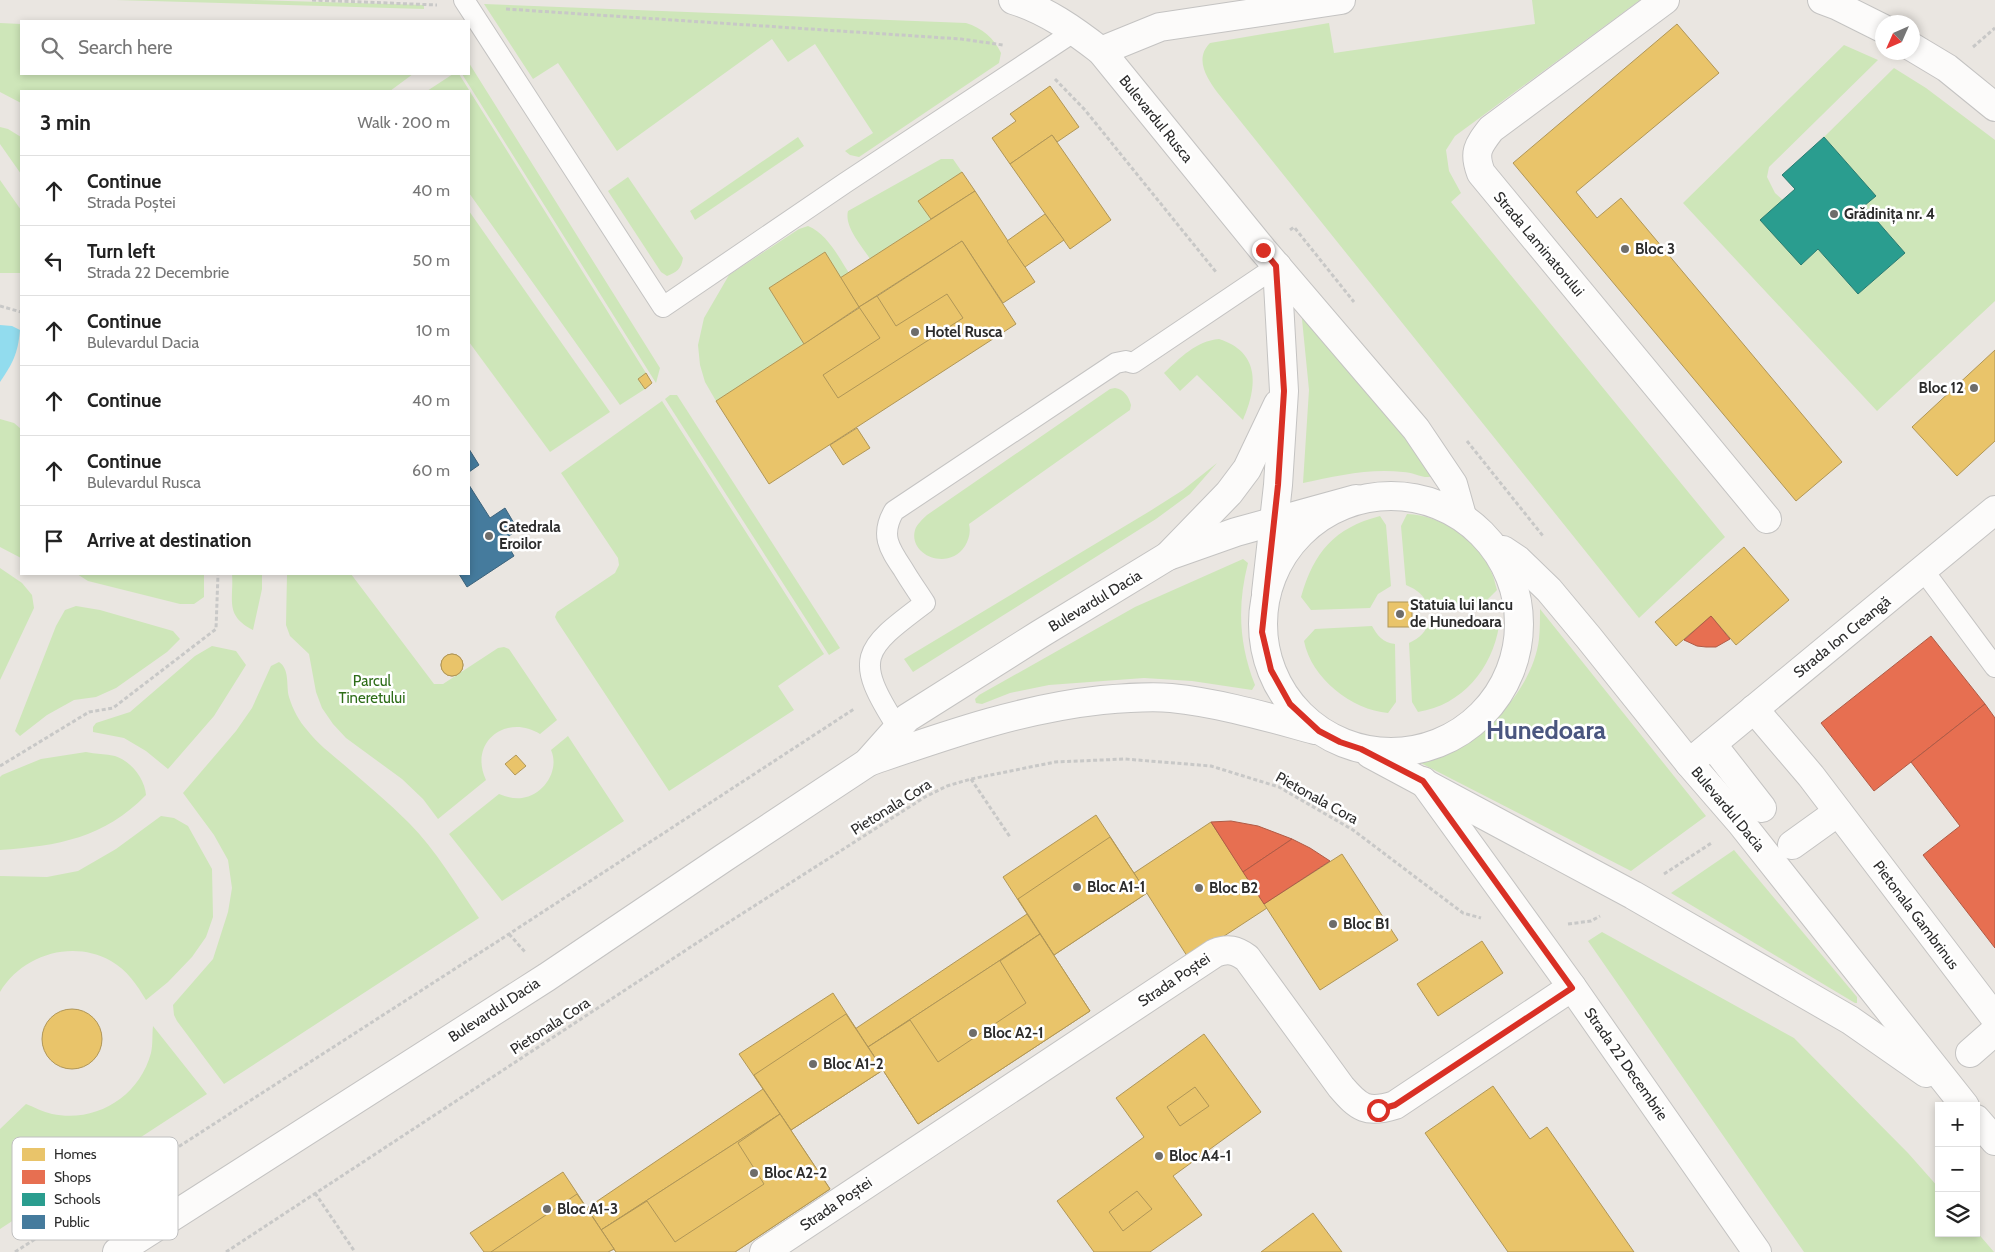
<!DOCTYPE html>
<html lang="en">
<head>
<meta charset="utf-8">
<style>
  body { margin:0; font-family:Cabin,sans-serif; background:#f2f2f2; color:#222 }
  .controls { position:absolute; right:15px; bottom:15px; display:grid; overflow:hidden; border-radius:0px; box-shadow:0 2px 8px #0003 }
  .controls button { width:45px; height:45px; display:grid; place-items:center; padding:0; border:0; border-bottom:1px solid #e0e0e0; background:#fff; color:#222; font:25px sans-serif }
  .compass { position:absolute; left:1875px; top:15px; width:45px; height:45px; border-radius:50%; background:#fff; box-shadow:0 2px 8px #0003; rotate:225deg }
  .stop { position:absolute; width:15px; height:15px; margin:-11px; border:4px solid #d93025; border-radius:50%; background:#fff }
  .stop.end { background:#d93025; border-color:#fff; box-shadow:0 1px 5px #0008 }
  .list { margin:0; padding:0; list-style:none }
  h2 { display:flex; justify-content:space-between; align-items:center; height:65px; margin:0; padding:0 20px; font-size:21px }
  h2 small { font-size:16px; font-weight:400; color:#767676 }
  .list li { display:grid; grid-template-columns:32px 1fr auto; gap:15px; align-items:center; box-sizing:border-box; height:70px; padding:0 20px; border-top:1px solid #e0e0e0 }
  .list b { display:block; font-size:19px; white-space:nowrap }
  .list p { margin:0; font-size:16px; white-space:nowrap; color:#767676 }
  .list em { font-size:16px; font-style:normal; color:#767676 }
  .icon { flex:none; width:28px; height:28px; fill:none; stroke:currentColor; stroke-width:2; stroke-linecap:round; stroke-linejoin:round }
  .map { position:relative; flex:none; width:1995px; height:1252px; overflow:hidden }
  .search { position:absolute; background:#fff; box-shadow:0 2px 8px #0003; left:20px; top:20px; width:450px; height:55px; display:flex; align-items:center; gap:12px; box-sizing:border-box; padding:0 18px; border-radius:0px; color:#767676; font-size:19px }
  .panel { position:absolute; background:#fff; box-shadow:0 2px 8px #0003; left:20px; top:90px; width:450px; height:485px; border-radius:0px }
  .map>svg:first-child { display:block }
  .green { fill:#cee6b9 }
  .water { fill:#92dcee }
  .homes { fill:#e9c46a; stroke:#b09657 }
  .shops { fill:#e76f51; stroke:#af5b46 }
  .schools { fill:#2a9d8f; stroke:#2b7b71 }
  .public { fill:#457b9d; stroke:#3e637b }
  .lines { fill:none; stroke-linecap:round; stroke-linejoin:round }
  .lane-casing { stroke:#c4c3c2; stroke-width:22 }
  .street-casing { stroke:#c4c3c2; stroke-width:30 }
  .secondary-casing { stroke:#c4c3c2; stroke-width:30 }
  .path { stroke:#c8c8c7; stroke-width:3; stroke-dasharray:4 2.5; stroke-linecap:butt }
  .lane { stroke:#fcfbfa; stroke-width:20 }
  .street { stroke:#fcfbfa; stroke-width:28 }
  .secondary { stroke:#fcfbfa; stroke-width:28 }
  .route { stroke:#d93025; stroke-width:6 }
  .poi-dot { fill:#6e6d6b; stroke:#fff; stroke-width:2 }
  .labels { text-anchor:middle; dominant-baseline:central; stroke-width:5; stroke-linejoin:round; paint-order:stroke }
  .street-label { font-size:15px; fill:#2c2c2c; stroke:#fff }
  .poi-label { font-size:15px; font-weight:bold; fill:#2c2c2c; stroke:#fff; text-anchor:start }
  .park-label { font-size:15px; fill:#2e6d18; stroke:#fff }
  .town-label { font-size:25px; font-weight:bold; fill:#4a567f; stroke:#fff }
  .key { fill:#fff; stroke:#c0c0c0; stroke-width:1 }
  .key-label { font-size:14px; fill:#2c2c2c }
</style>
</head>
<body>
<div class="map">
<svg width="1995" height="1252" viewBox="0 0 1995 1252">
  <rect width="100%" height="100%" fill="#eae6e1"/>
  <g class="green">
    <path d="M116,0H251L424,5V9Z"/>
    <path d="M1532,0H1640L1455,136L1446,150L1449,171L1461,193L1451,202L1725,537L1639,618L1217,92C1207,78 1194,59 1210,43L1329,23L1334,53L1535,24Z"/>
    <path d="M484,4L966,23C982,28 994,38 1001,53L999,63L859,157L850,155L845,151L873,133L815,44L788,62L772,39L617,151L558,63L533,79Z"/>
    <path d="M0,23L21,24V74H413L390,91H21V103L0,92Z"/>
    <path d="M1844,45L1878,60L1769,167L1767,177L1775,193L1783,200L1801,265L1818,249L1858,294L1905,253L1864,206L1875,196L1824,137L1894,68L1926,88L1995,140V301L1877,411L1683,203Z"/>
    <path d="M469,63L660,368L656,383L462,74H469Z"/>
    <path d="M453,74H459L646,373L638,379L645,389L620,405L469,193V91H427Z"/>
    <path d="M0,127L8,129L21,137V174L0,144Z"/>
    <path d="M798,137L804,146L695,220L690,211Z"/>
    <path d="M941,159H953L962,172L919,201L931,219L870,259C862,246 844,227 848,211Z"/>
    <path d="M628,177L683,258C681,269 677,272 667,276L661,272L608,191Z"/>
    <path d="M0,180L21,210V272L20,273H0Z"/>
    <path d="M469,211L610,412L550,452L469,342Z"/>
    <path d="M808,226C827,234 838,256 849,273L840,278L825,252L769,288L804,344L716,401L705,382L700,365L698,345L704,318L729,275L799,229Z"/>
    <path d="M1301,309L1436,472L1433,476C1425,480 1413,472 1403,472C1370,468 1335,476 1303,483L1309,390Z"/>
    <path d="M1219,339C1260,352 1258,386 1243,420L1197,375L1180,391L1164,373C1180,358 1196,341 1219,339Z"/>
    <path d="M1115,388C1124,389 1129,397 1131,405L1130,410L969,524C971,532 969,539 965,546C948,572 908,555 915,530C917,524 922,520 927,515L1110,389Z"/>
    <path d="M670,395H677L840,648L829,655L665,399Z"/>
    <path d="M662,401L824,654L778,686L794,710L669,791L557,621L555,617L557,612L615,573L619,565L618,558L561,473Z"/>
    <path d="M0,419L14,423L21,429V558L0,547Z"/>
    <path d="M1217,463L1190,494L1156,519L913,672L904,659L1150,511L1183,490Z"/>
    <path d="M1407,514C1442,515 1477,540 1491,571C1494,577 1495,584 1497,590L1485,602L1429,606C1423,595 1418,590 1406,585L1401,526Z"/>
    <path d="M1380,516L1386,525L1391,586L1378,594L1370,608L1311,610L1301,597C1314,552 1334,528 1380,516Z"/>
    <path d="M1243,559L1248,563C1237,606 1239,644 1255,685L1252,690L1192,681L1144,678L1049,685L1010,693L982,704L976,703L975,699L979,695L1135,607Z"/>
    <path d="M0,568L22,583L32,595L34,608L0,680Z"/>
    <path d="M77,574H204V597L194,604H180L88,581Z"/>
    <path d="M232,574H262V589L253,630C224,615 234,600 232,574Z"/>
    <path d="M287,574H351L434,684H443L498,648L504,647L509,649L557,720L540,734C507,713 468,742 486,780L438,819L423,799L402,779L346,738L333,724L322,708L316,692L309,654L290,636L286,625Z"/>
    <path d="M76,606L100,610L173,631L180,639L167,652L116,688L96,697L74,700L47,715L20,736L15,731L56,626L65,610Z"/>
    <path d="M1540,609L1706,816L1631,871L1409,757C1423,754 1441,752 1454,747C1494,730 1534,683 1539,639C1540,629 1540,619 1540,609Z"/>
    <path d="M1487,619L1499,626C1492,669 1462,705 1418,712L1412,702L1409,643C1420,638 1426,632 1429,621Z"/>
    <path d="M1372,626C1377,635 1383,643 1395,644L1396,702L1388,713C1352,710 1311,678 1304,641L1315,629Z"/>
    <path d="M212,646L236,651L246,665L214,716L168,769L146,751L124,738L93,732V727L96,723L130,712L195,656Z"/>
    <path d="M279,662C290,669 286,686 289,697C293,710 299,721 307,730C318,744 330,753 343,764C365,783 388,802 409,823C436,850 457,886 479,918L224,1084L177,1021L174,1015L173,1005L213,959L228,912L232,888L228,860L214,835L183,793L236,731L252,708L271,666Z"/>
    <path d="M568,736L624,821L502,901L449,834L499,794C507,797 514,799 522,798C544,795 560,770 551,750Z"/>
    <path d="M86,752C95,754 106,754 115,756C131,761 145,779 146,795C104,838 58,846 0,850V777L2,775L41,759Z"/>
    <path d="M161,816L174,818L188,826L212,869L213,917L206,937L192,957L168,982L146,1000C137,985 127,970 111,961C72,939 22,955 0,992V876L47,877L78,871L116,849Z"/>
    <path d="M1734,850L1857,997V1003H1855L1671,893Z"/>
    <path d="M1602,932L1794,1038L1908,1153L1939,1188V1233H1976V1231L1994,1252H1804L1588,941Z"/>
    <path d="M153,1026L207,1094L0,1229V1129L26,1104C34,1107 43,1112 52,1114C96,1123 139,1097 151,1053C153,1045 152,1034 153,1026Z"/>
  </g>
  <path class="water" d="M0,325L12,326L20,330C18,353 13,363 0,382Z"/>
  <g class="homes">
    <path d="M1677,24L1719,73L1576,192L1597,218L1621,198L1842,462L1796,501L1513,163Z"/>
    <path d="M1050,86L1079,127L1057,142L1052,135L1010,164L992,138L1016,121L1010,114Z"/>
    <path d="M1052,135L1111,220L1070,249L1010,164Z"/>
    <path d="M962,172L975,191L931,219L918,201Z"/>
    <path d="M975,191L1035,282L1003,303L962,241L859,307L840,278Z"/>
    <path d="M1045,214L1064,240L1025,267L1007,241Z"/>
    <path d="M962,241L1016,324L769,484L716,401Z"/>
    <path d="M825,252L859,307L804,344L769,288Z"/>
    <path d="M947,294L963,318L838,398L823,375L880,338L859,307L877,296L896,326Z"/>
    <path d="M1995,350V441L1957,476L1912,427Z"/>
    <path d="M646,373L652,383L645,389L638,379Z"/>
    <path d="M857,428L870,448L843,465L830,445Z"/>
    <path d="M1744,547L1789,600L1736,645L1711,616L1676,646L1655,622Z"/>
    <rect x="1388" y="602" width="24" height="25"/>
    <circle cx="452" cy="665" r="11"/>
    <circle cx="452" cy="665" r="11"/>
    <path d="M516,755L526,766L515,775L505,764Z"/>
    <path d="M1096,815L1147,893L1054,955L1003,877Z"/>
    <path d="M1211,822L1267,908L1189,959L1134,873Z"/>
    <path d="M1110,837L1147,893L1054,955L1018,899Z"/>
    <path d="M1342,854L1398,940L1320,990L1264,904Z"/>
    <path d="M1027,914L1040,934L868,1047L855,1029Z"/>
    <path d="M1040,934L1090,1011L918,1124L868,1047Z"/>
    <path d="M1040,934L1090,1011L918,1124L868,1047L910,1020L938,1062L1026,1003L1000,961Z"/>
    <path d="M1482,941L1503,973L1438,1016L1417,984Z"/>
    <path d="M833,993L883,1070L791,1130L739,1054Z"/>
    <circle cx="72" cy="1039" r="30"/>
    <path d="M846,1014L883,1070L791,1130L754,1075Z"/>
    <path d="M1204,1034L1261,1112L1173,1176L1202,1215L1150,1252H1094L1057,1201L1144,1137L1116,1098Z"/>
    <path d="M1493,1086L1530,1139L1547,1127L1634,1252H1508L1425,1133Z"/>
    <path d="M1195,1087L1209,1106L1180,1126L1167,1107Z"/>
    <path d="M763,1089L780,1114L601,1230L587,1208Z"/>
    <path d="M780,1114L830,1189L735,1252H616L601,1230Z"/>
    <path d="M780,1114L830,1189L735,1252H616L601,1230L647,1201L675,1242L764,1184L738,1143Z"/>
    <path d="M563,1172L614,1249L608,1252H484L470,1233Z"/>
    <path d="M1137,1191L1152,1209L1123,1231L1109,1212Z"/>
    <path d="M577,1194L614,1249L608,1252H491Z"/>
    <path d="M1313,1213L1342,1252H1261Z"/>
  </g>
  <g class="shops">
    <path d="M1711,616L1730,639L1716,647H1706L1697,646L1684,640Z"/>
    <path d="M1931,636L1985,704L1874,791L1821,723Z"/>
    <path d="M1985,704L1995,718V948L1923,855L1960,826L1911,762Z"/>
    <path d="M1231,821L1258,826L1292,839L1243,872L1211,822Z"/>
    <path d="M1292,839L1310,848L1330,861L1264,904L1243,872Z"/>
  </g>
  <path class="schools" d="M1824,137L1876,196L1864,206L1905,253L1858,294L1818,249L1801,265L1760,220L1795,189L1782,175Z"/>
  <g class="public">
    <path d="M469,449L479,465L469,472Z"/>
    <path d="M469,485L490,518L505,508L518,530L504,539L514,556L467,587L459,574H469Z"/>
  </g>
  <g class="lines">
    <g class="lane-casing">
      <g id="lane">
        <path d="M464,0L663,307L845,183L1075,31"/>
        <path d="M1923,570L1995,667"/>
        <path d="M898,728C853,658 862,650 925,603C918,592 910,581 903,569C889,548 880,535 894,511L1116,363L1126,361L1133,363L1277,266"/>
      </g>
    </g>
    <g class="street-casing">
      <g id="street">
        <path d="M1013,0C1046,10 1074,30 1101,51L1263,250L1416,429L1453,484L1462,516"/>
        <path d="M1665,0L1491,129C1478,146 1473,152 1481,173L1767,519"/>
        <path d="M1822,0L1838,6L1882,28"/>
        <path d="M1912,47L1947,68L1995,107"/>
        <path d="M1101,51L1160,27L1341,0"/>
        <path d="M1168,556L1229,493L1247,469L1278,404"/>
        <path d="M1266,593L1278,485L1284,391L1277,266"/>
        <path d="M1754,709L1811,776L1995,1018"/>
        <path d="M1712,744L1762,808"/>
        <path d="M1423,781L1572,987L1757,1252"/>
        <path d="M1792,845L1838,812"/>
        <path d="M1970,1053L1995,1031"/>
        <path d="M764,1252L1215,953C1228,948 1236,950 1247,958L1341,1087C1359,1108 1367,1114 1395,1105L1572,987"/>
      </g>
    </g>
    <g class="secondary-casing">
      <g id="secondary">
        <circle cx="1391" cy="624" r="128"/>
        <path d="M1503,550L1518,560L1549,590L1589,638L1689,763L1741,823L1965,1106"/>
        <path d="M1370,754L1633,895L1850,1020L1926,1073"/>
        <path d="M868,762C947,735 1019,709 1102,700C1125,698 1148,696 1171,698C1220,703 1267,717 1315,730"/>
        <path d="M1689,763L1995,510"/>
        <path d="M1976,1119L1995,1141"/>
        <path d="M117,1252L547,977L725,857L867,763L907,718L1040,634L1168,556L1236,532L1356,499"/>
      </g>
    </g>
    <g class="path">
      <path d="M312,0L437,5"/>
      <path d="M506,9L961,39L1003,45"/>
      <path d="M1973,47L1995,28"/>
      <path d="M1055,79L1085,110L1216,272"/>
      <path d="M1290,230L1294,227L1354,302"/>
      <path d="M0,306L21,312"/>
      <path d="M1467,441L1543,536"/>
      <path d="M0,766L89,712L113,708L216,629L218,574"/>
      <path d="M971,779L1010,837"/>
      <path d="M1664,874L1713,842"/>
      <path d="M1568,924L1591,921L1600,916"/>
      <path d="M509,934L525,952"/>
      <path d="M315,1193L355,1252"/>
      <path d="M15,1252L509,934L854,709"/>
      <path d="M226,1252L715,931L925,797L947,786L971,779L1055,762L1125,759L1211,766L1279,787L1353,830L1463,913L1481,918"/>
    </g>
    <use href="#lane" class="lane"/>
    <use href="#street" class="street"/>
    <use href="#secondary" class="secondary"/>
  </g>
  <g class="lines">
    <path class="route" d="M1263,250L1276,266L1284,391L1278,485L1262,632L1271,670L1290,704L1319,731L1340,742L1361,749L1423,781L1572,988L1395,1105L1378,1110"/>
  </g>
  <g class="poi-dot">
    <circle cx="1834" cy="214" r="5"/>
    <circle cx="1625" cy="249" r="5"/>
    <circle cx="915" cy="332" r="5"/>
    <circle cx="1974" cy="388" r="5"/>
    <circle cx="489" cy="536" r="5"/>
    <circle cx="1400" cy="614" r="5"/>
    <circle cx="1077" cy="887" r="5"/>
    <circle cx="1199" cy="888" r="5"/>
    <circle cx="1333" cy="924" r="5"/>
    <circle cx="973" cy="1033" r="5"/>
    <circle cx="813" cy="1064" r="5"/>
    <circle cx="1159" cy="1156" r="5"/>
    <circle cx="754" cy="1173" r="5"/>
    <circle cx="547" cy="1209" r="5"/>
  </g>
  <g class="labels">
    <g class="street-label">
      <text transform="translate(1156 119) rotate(51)">Bulevardul Rusca</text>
      <text transform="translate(1539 244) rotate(50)">Strada Laminatorului</text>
      <text transform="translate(1095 601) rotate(-31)">Bulevardul Dacia</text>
      <text transform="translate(1842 637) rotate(-39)">Strada Ion Creangă</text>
      <text transform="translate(1317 798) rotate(29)">Pietonala Cora</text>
      <text transform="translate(891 807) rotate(-32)">Pietonala Cora</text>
      <text transform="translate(1728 809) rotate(50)">Bulevardul Dacia</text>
      <text transform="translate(1916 915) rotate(53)">Pietonala Gambrinus</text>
      <text transform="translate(1174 980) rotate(-34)">Strada Poștei</text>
      <text transform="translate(494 1010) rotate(-33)">Bulevardul Dacia</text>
      <text transform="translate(550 1026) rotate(-33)">Pietonala Cora</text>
      <text transform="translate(1626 1064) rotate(55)">Strada 22 Decembrie</text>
      <text transform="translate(836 1204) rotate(-34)">Strada Poștei</text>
    </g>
    <g class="poi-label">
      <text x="1844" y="214">Grădinița nr. 4</text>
      <text x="1635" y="249">Bloc 3</text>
      <text x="925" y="332">Hotel Rusca</text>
      <text x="1964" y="388" text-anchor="end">Bloc 12</text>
      <text x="499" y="527">Catedrala<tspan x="499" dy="17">Eroilor</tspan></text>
      <text x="1410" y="605">Statuia lui Iancu<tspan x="1410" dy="17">de Hunedoara</tspan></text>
      <text x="1087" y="887">Bloc A1-1</text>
      <text x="1209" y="888">Bloc B2</text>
      <text x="1343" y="924">Bloc B1</text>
      <text x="983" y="1033">Bloc A2-1</text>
      <text x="823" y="1064">Bloc A1-2</text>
      <text x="1169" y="1156">Bloc A4-1</text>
      <text x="764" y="1173">Bloc A2-2</text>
      <text x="557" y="1209">Bloc A1-3</text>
    </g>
    <g class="park-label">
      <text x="372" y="681">Parcul<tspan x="372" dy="17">Tineretului</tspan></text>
    </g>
    <g class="town-label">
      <text x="1546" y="730">Hunedoara</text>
    </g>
  </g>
  <rect x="12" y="1137" width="166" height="103" rx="8" class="key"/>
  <rect x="22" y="1148" width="23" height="13" fill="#e9c46a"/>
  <rect x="22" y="1170" width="23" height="14" fill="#e76f51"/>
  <rect x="22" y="1193" width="23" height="13" fill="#2a9d8f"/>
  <rect x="22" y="1215" width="23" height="14" fill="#457b9d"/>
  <g class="key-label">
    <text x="54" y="1159">Homes</text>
    <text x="54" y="1182">Shops</text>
    <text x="54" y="1204">Schools</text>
    <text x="54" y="1227">Public</text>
  </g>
</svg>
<div class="controls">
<button>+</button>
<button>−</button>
<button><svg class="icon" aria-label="layers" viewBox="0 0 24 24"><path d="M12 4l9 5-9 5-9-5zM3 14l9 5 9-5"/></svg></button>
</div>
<svg class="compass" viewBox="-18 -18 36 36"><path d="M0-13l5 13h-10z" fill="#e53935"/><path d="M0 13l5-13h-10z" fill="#767676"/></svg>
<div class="stop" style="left:1378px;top:1110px"></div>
<div class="stop end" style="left:1263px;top:250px"></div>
<div class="search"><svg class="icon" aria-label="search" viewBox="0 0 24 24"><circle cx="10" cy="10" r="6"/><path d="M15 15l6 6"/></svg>Search here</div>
<section class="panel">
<h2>3 min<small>Walk · 200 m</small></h2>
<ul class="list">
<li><svg class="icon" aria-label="ahead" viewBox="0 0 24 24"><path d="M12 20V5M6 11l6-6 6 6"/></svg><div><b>Continue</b><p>Strada Poștei</p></div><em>40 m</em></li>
<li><svg class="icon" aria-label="left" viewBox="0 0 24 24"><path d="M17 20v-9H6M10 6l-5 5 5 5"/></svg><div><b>Turn left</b><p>Strada 22 Decembrie</p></div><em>50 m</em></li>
<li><svg class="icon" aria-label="ahead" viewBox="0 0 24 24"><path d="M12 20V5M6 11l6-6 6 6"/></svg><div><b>Continue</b><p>Bulevardul Dacia</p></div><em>10 m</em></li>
<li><svg class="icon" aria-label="ahead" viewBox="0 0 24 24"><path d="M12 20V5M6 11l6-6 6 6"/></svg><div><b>Continue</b></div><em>40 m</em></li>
<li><svg class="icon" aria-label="ahead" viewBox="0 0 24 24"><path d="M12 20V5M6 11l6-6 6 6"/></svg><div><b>Continue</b><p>Bulevardul Rusca</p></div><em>60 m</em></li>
<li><svg class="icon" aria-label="arrive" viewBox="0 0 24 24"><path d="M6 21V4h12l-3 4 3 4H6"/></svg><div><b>Arrive at destination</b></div></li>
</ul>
</section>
</div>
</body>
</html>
